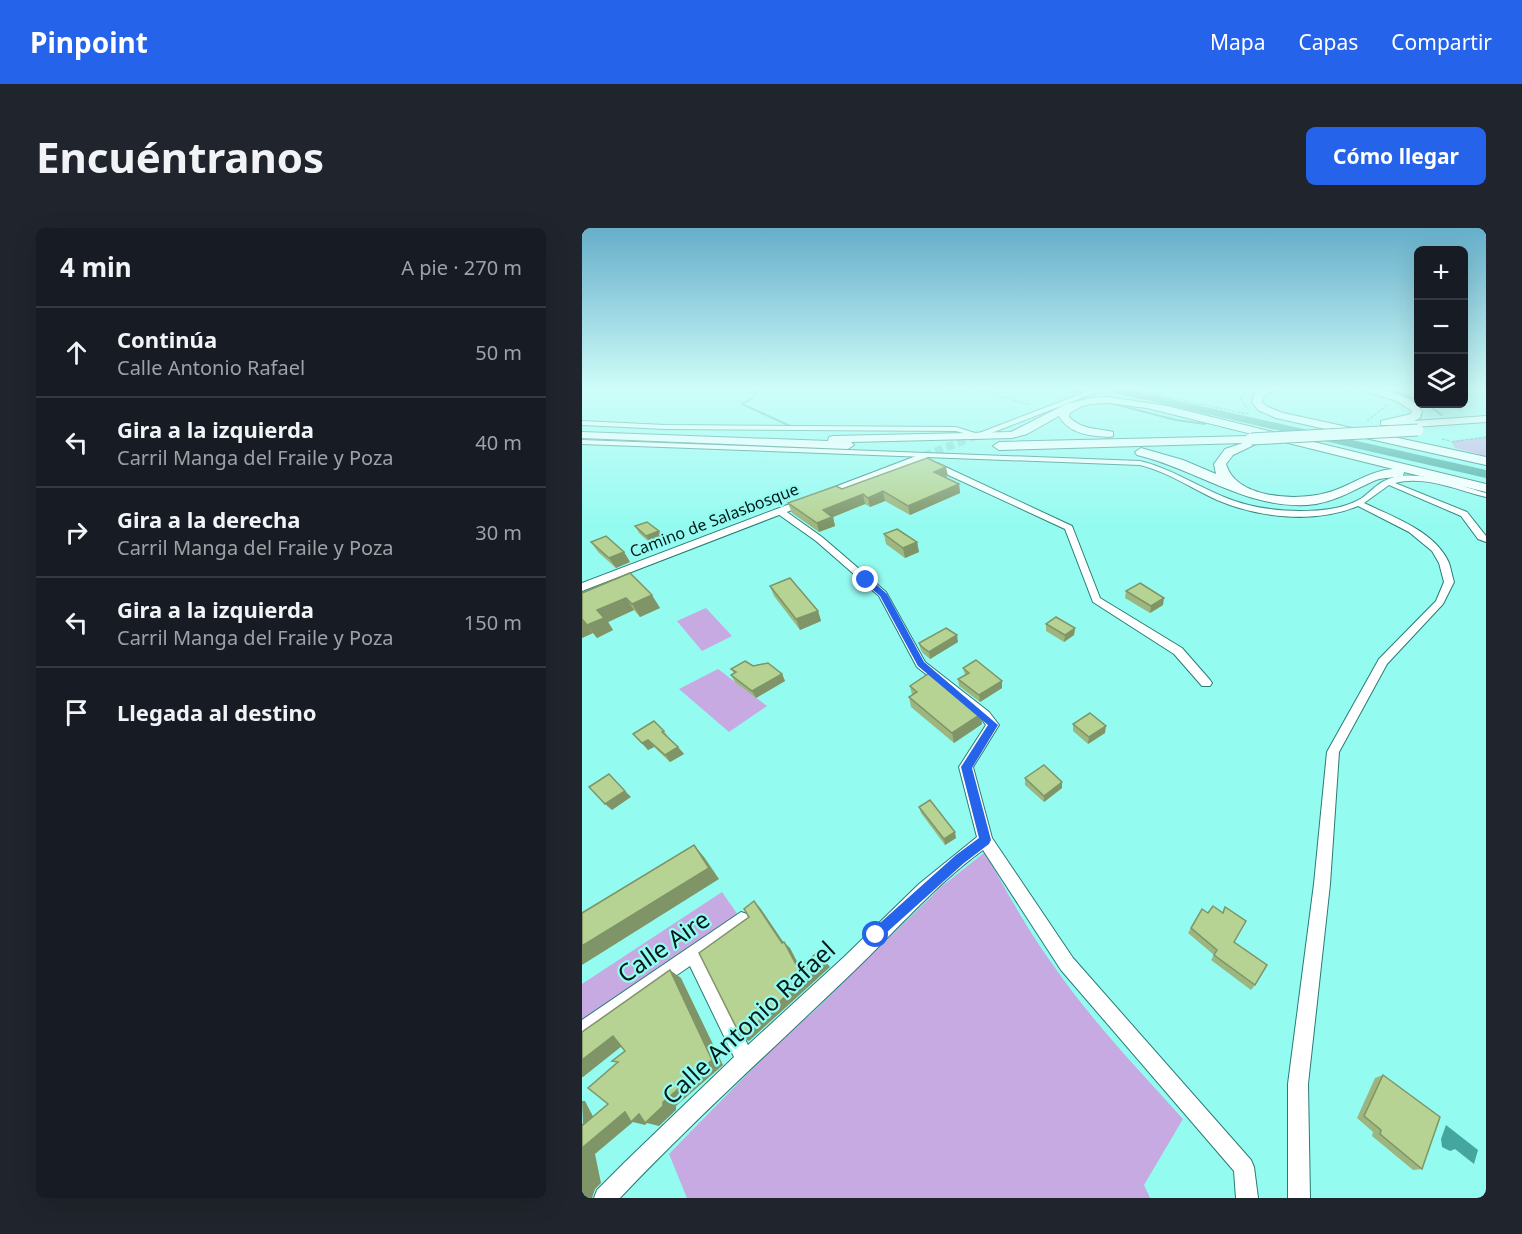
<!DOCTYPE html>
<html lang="es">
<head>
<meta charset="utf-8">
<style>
  body { margin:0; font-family:"Noto Sans",sans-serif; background:#20242c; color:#f1f3f6 }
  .controls { position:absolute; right:18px; top:18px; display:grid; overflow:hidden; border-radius:9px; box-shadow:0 6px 24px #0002 }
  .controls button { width:54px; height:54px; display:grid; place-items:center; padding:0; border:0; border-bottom:2px solid #363941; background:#171b24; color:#f1f3f6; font:30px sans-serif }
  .stop { position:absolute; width:18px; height:18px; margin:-14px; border:4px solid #2563eb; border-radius:50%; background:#fff }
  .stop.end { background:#2563eb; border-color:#fff; box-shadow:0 2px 6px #0008 }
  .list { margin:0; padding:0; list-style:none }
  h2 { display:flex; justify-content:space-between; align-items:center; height:78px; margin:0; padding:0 24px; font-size:26px }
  h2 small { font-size:20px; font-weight:400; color:#9ea1a6 }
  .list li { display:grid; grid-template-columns:39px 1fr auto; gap:18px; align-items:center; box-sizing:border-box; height:90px; padding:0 24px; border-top:2px solid #363941 }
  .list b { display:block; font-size:22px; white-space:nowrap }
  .list p { margin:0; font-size:20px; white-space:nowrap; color:#9ea1a6 }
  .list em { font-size:20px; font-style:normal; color:#9ea1a6 }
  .icon { flex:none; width:33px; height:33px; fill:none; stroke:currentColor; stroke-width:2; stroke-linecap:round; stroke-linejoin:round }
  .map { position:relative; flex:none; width:904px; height:970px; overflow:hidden; border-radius:9px }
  header { display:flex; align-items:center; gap:36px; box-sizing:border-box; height:84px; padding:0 30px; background:#2563eb; color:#fff }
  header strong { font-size:28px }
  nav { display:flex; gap:33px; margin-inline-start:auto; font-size:21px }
  .intro { display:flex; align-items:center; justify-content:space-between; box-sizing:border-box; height:144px; padding:0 36px }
  h1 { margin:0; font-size:42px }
  .button { padding:15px 27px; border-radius:9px; background:#2563eb; color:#fff; font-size:21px; font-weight:700 }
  main { display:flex; gap:36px; padding:0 36px }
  aside { flex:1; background:#171b24; border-radius:9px; box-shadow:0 6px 24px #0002 }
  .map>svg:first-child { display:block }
  .green { fill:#c6aae1 }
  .water { fill:#44a69e }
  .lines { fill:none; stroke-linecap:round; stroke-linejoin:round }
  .stream { stroke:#44a69e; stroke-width:2 }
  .river { fill:#44a69e; fill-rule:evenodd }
  .tertiary-tunnel { stroke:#7ed9d1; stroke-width:8; stroke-dasharray:8 4; stroke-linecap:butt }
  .minor-casing { stroke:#297b75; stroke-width:2 }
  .tertiary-casing { stroke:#297b75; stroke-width:2 }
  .motorway-casing { stroke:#297b75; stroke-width:2 }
  .path { stroke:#62b0a8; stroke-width:1.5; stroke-dasharray:3 1.5; stroke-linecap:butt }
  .minor { fill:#fff; fill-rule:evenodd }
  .tertiary { fill:#fff; fill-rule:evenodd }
  .motorway { fill:#fff; fill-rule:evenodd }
  .motorway-bridge-casing { stroke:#297b75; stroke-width:13; stroke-linecap:butt }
  .motorway-bridge { stroke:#fff; stroke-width:11 }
  .wall { fill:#9db57e }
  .shaded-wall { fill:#7f9467 }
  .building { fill:#b6d393; stroke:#7f9467; stroke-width:1.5 }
  .route { fill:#2563eb }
  .labels { text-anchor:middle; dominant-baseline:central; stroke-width:4.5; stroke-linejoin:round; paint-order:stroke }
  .far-street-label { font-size:16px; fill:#001b19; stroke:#94fbf1 }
  .near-street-label { font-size:24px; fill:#001b19; stroke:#94fbf1 }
</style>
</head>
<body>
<header>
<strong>Pinpoint</strong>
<nav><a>Mapa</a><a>Capas</a><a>Compartir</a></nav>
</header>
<div class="intro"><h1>Encuéntranos</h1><a class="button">Cómo llegar</a></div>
<main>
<aside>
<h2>4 min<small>A pie · 270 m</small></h2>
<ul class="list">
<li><svg class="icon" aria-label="ahead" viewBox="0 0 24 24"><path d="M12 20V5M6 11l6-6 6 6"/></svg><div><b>Continúa</b><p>Calle Antonio Rafael</p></div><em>50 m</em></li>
<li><svg class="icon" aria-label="left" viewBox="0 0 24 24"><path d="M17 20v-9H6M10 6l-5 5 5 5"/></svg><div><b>Gira a la izquierda</b><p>Carril Manga del Fraile y Poza</p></div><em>40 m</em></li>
<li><svg class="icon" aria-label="right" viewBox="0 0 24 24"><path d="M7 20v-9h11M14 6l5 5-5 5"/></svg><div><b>Gira a la derecha</b><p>Carril Manga del Fraile y Poza</p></div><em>30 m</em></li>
<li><svg class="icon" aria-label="left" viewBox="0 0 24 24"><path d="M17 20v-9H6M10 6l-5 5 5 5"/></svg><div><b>Gira a la izquierda</b><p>Carril Manga del Fraile y Poza</p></div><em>150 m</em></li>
<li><svg class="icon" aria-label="arrive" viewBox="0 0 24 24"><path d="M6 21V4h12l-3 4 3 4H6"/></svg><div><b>Llegada al destino</b></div></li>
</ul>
</aside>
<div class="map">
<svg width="904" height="970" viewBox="0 0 904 970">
  <rect width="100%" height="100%" fill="#94fbf1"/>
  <g class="green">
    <path d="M904,209V228L873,220L869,213Z"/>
    <path d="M124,380L150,408L120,423L95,393Z"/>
    <path d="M136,441L185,478L147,504L97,461Z"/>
    <path d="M403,624C424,663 445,701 471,737C509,792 556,841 601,891L562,957L568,970H105L87,926L210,800L227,788L359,659Z"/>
    <path d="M140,664L156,687L0,795V756Z"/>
  </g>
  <path class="water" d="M864,897L896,922L892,936L873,921L868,923L860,919L859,911Z"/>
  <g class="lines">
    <g class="stream">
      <path d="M168,162L173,164V168L160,176L208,198"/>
      <path d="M490,162L503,165"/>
      <path d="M806,162L836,172"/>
      <path d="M532,176L594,192L623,196"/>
      <path d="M845,176L860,187"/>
    </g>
    <path class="river" d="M527,162H548L904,242V250L533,165Z"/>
    <path class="tertiary-tunnel" d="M342,228L396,207"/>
    <g class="minor-casing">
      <g id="minor">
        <path d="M0,193L83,197L374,199L399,207L396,209L374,203L83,201L0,197Z"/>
        <path d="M0,212L558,233C588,240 613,257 642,269C666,279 693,283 718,283C739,283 762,281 780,270C787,265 794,257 802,253C829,238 876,257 904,265V269C875,262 843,247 813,255L885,284L904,308V314L896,311L879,288L807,257L782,275C811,289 853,303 867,335C869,341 870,348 872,354L861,376L805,436L757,524L748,656L726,856L728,970H706V856L732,656L745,524L797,431L854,373L862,354L857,335L850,323L827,304L776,278C733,296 677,290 635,272C609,260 586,244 558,237L0,216Z"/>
        <path d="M349,235H355L490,298L518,370L600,420L628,452L630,455L628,458H620L592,426L511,374L483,301L349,239Z"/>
        <path d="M196,282H202L240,309L304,364L343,434L407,484L417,497L391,539L410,610L491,730L669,932L672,939L676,970H654L652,943L479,742L401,622C353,657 314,703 271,744C193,819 113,891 38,970H12L15,962L43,934L152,829L108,738L0,812V792L159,684L165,686L167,692L165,698L121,728L166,817L262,729L337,656L395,609L377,539L404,497L399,490L335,439L297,368L234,313L196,286Z"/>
      </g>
    </g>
    <g class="tertiary-casing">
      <g id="tertiary">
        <path d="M509,162H520L399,209L392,207Z"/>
        <path d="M342,225L345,226V230L0,363V355Z"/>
      </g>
    </g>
    <g class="motorway-casing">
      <g id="motorway">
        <path d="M680,162H692L681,169L680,174L684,178L701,185L904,229V237L694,190L676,182L670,174L672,166Z"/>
        <path d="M779,162C802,162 825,163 840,183L838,190L832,193L904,188V194L818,200L813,197H799V193L829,186L830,183L815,173Z"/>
        <path d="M526,169L585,178L904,256V264L822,244L821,248C812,250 802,249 794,252C773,261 757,272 734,276C670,285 615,241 555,227L553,224L559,220L601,232L634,246L632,236L643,221L661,215L417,222L411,218L417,214L669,208L675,211L672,214L674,216L651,227L644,236C654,271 715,273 744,265C768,259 785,243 811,241L565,180L526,175L509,176L500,178L488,185L487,189C500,202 515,200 531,204V208L527,209C508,208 487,206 477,188L445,206L430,210L269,214L272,217L266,221L0,210V204L246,213L247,209L251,208L429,204L484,176L509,170Z"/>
      </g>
    </g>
    <g class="path">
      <path d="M368,162L375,164L389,162"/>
      <path d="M397,162L448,177"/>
      <path d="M554,162L664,186L668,184"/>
      <path d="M762,162L772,164"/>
      <path d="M859,176L880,182"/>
      <path d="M665,180L658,170L666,162"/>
      <path d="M785,193L805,177"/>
      <path d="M860,211L869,213"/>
      <path d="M870,214L904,209"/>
    </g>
    <use href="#minor" class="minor"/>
    <use href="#tertiary" class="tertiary"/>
    <use href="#motorway" class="motorway"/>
    <g class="motorway-bridge-casing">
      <path id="motorway-bridge" d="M669,211L836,202"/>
    </g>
    <use href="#motorway-bridge" class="motorway-bridge"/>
  </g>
  <g class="wall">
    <path d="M366,248L362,249L377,256L378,265L328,287L303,273L288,279L283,276L251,289L253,298L237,304L210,285L206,275L260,261Z"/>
    <path d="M53,298L81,310L68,315L57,305Z"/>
    <path d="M302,306L335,314L337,324L323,330L304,316Z"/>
    <path d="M9,314L42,324L48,334L34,340L16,324Z"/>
    <path d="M48,345L78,380L58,389L52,382L26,394L31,402L15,410L11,405L0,410V365Z"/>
    <path d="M188,358L236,383L239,393L218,402L192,368Z"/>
    <path d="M544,363L581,377L568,385L543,370Z"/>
    <path d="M464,396L493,400L492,407L482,414L464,403Z"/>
    <path d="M376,414L348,431L341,425L339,422L337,415Z"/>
    <path d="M171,438L200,446L203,453L174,470L153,454L149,447L152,445L149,441Z"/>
    <path d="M381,440L420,460L398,474L377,458L376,451L383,447Z"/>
    <path d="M328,458L400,496L372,515L329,479L327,469L330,467Z"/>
    <path d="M491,496L523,505L506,516L491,503Z"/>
    <path d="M82,503L87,510L96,519L102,526L88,534L72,519L66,522L51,506Z"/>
    <path d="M443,550L480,560L462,574L443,557Z"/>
    <path d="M337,579L374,610L363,617L339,585Z"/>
    <path d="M643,679L652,714L673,757L669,762L629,732L632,727L606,705L620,681L626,685H640Z"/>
    <path d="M801,847L840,941L831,942L790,908L791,904L775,890L793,850Z"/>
  </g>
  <g class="shaded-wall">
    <path d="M364,239L366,248L353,252L352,244Z"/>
    <path d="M377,256L378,265L328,287L326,278Z"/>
    <path d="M301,263L303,273L288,279L286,270Z"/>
    <path d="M281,266L283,276L251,289L253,298L237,304L235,295L241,282Z"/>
    <path d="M77,303L81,310L68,315L64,308Z"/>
    <path d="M335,314L337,324L323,330L321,320Z"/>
    <path d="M42,324L48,334L34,340L27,330Z"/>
    <path d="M70,367L78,380L58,389L50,376Z"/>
    <path d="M44,370L52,382L26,394L31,402L15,410L5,397L15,382Z"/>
    <path d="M582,370L581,377L568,385L569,378Z"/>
    <path d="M236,383L239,393L218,402L214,391Z"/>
    <path d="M1,392L11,405L0,410V393Z"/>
    <path d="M493,400L492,407L482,414L483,407Z"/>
    <path d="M375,407L376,414L348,431L347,424Z"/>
    <path d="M200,446L203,453L174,470L170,463Z"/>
    <path d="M420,453V460L398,474L397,467Z"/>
    <path d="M399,486L400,496L372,515L370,505Z"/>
    <path d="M524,498L523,505L506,516L507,509Z"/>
    <path d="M66,512L72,519L66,522L60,515Z"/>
    <path d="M96,519L102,526L88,534L83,527Z"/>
    <path d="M480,554V560L462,574V568Z"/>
    <path d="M43,563L49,569L30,582L23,576Z"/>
    <path d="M373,604L374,610L363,617L362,611Z"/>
    <path d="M112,617L122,629L137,651L0,737V718Z"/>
    <path d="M172,673L179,681L206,721L202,714L208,720L222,747L216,740Z"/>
    <path d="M236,724L248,739L167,813L159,809Z"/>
    <path d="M88,742L99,750L141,837L94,878V882L77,898L65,895L63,897L51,894L13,926L19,955L13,961L10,970H0V920L43,884Z"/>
    <path d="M31,808L45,814L1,849H0V832Z"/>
    <path d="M0,873H3L17,900L1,897Z"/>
  </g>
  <g class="building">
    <path d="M345,230L364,239L352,244L377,256L326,278L301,263L286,270L281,266L241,282L250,289L235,295L206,275L254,258L260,261Z"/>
    <path d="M65,294L77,303L64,308L53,298Z"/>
    <path d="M315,301L335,314L321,320L302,306Z"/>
    <path d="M24,308L42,324L27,330L9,314Z"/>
    <path d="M48,345L70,367L50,376L44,370L15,382L22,390L5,397L1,392L0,393V365Z"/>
    <path d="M208,350L236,383L214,391L188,358Z"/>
    <path d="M558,355L582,370L569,378L544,363Z"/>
    <path d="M474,389L493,400L483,407L464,396Z"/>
    <path d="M364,400L375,407L347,424L339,418L337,415Z"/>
    <path d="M394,432L420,453L397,467L376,451L387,445L381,440Z"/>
    <path d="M163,433L171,438L186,435L200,446L170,463L149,447L154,444L149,441Z"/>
    <path d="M349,444L399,486L370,505L327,469L335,464L328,458Z"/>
    <path d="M508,485L524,498L507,509L491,496Z"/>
    <path d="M72,493L82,503L80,504L96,519L83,527L66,512L60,515L51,506Z"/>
    <path d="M462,537L480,554L462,568L443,550Z"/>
    <path d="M27,546L43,563L23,576L7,559Z"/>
    <path d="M348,572L373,604L362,611L337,579Z"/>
    <path d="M112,617L127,640L0,718V685Z"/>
    <path d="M172,673L200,715L202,714L216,740L236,724L243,732L159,809L117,725L167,689L162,681Z"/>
    <path d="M631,678L641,685L643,679L664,693L652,714L685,737L673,757L632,727L635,722L609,700L620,681L626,685Z"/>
    <path d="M88,742L130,832L81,874V878L63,895L57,886L49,894L43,884L0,920V896L1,897L26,876L6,860L36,834L30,833L43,823L31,808L0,832V804Z"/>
    <path d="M801,847L858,889L840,941L798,906L799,902L782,888Z"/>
  </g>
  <linearGradient id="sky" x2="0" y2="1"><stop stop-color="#66aeca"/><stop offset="0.54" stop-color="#cffdf9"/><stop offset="1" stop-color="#cffdf9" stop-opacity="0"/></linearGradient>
  <rect width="904" height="298" fill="url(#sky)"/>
  <path class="route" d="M281,350H287L305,366L342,434L416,497L390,540L409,612L407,616L382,635L294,714L289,712L288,707L289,703L374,627L397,610L379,539L406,497L336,438L298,368L281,353Z"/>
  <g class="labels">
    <g class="far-street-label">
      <text transform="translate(132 292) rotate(-21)">Camino de Salasbosque</text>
    </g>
    <g class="near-street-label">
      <text transform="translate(81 718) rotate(-35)">Calle Aire</text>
      <text transform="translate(166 794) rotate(-43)">Calle Antonio Rafael</text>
    </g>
  </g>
</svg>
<div class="controls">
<button>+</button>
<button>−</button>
<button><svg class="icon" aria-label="layers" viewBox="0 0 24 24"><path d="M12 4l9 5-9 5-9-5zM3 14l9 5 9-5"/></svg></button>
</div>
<div class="stop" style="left:294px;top:707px"></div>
<div class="stop end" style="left:284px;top:352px"></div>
</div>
</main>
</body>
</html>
